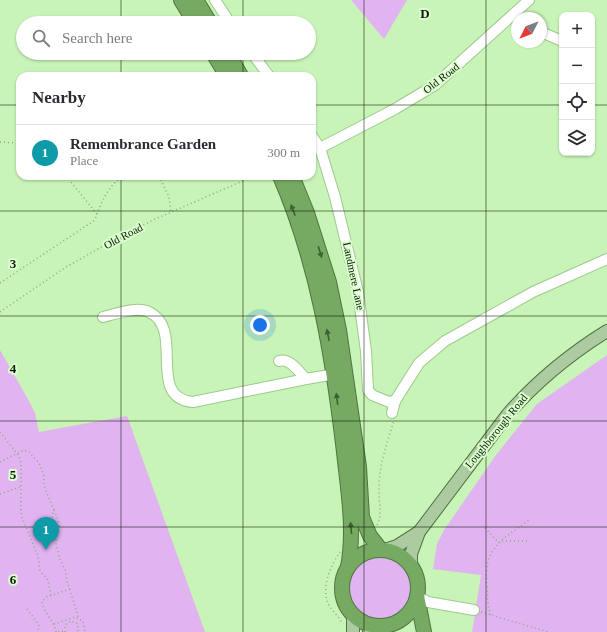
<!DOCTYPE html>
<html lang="en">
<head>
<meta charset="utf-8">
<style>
  body { margin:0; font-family:"Times New Roman",serif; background:#f2f2f3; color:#2b2b33 }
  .controls { position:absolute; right:12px; top:12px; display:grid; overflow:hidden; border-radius:8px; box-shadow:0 1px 3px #0004 }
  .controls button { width:36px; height:36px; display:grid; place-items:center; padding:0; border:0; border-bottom:1px solid #e1e1e2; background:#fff; color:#2b2b33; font:20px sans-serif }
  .compass { position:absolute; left:511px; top:12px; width:36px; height:36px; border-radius:50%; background:#fff; box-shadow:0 1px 3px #0004; rotate:228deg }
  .you { position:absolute; left:260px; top:325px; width:14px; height:14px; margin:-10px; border:3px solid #fff; border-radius:50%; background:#1a73e8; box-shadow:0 0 0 6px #1a73e833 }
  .badge { display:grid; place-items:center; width:26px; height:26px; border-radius:50%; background:#2563eb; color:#fff; font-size:13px; font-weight:700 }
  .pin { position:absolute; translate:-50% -33px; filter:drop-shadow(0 1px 2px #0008) }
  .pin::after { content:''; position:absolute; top:21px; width:14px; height:12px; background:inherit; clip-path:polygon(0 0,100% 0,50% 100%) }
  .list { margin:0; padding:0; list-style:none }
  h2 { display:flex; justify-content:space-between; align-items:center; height:52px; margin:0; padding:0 16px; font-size:17px }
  h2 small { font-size:13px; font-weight:400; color:#7c7c81 }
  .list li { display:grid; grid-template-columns:26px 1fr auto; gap:12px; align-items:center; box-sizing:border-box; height:56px; padding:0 16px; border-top:1px solid #e1e1e2 }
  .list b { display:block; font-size:15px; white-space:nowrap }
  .list p { margin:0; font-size:13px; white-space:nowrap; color:#7c7c81 }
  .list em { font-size:13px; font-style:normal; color:#7c7c81 }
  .icon { flex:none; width:22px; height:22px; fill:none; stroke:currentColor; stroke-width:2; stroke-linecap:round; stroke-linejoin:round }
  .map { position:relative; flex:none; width:607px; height:632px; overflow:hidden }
  .search { position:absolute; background:#fff; box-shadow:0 1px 3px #0004; left:16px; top:16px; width:300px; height:44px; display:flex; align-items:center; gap:10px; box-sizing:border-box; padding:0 14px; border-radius:22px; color:#7c7c81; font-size:15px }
  .panel { position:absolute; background:#fff; box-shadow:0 1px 3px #0004; left:16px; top:72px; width:300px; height:108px; border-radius:12px }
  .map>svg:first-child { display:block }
  .green { fill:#e1b3f1 }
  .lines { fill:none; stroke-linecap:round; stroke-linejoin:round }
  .minor-casing { stroke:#9ec88e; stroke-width:12 }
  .major-casing { stroke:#507641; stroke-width:14 }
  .highway-casing { stroke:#507641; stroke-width:16 }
  .path { stroke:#89aa7c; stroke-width:1.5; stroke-dasharray:1 3; stroke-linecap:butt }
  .minor { stroke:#fff; stroke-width:10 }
  .major { stroke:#adcba1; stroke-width:12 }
  .highway { stroke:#76a962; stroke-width:14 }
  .oneway { fill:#3f6032 }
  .grid { fill:none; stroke:#081703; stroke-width:1; stroke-opacity:0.55 }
  .labels { text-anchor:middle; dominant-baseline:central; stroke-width:4; stroke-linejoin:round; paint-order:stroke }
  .street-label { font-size:11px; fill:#081703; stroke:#dcffcf }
  .grid-label { font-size:13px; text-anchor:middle; font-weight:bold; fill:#081703; stroke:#dcffcf; stroke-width:4; stroke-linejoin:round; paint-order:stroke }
</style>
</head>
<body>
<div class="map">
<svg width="607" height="632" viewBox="0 0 607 632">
  <rect width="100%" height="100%" fill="#c9f4b8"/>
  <g class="green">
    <path d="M351,0H407L384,39Z"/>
    <path d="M0,350L29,401L35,413L39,432L127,416L205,632H0Z"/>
    <path d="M607,355V632H472L481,575L433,569L437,544L444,530L496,455L537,404Z"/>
    <circle cx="380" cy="589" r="31"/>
  </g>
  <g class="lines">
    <g class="minor-casing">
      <g id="minor">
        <path d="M215,0L230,23"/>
        <path d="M541,32L562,41"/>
        <path d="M252,53L269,76"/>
        <path d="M312,136L320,148L335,197L358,292L366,351L368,390L372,395L389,402L395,401L392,413"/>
        <path d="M320,148L395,109L435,85L529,0"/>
        <path d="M103,317C115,314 137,306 149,312C186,329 145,398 193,402L306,379"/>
        <path d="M279,361C290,358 298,371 306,379L335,374"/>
        <path d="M395,401L419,363L445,341L533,292L607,259"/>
        <path d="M417,596L428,602L474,610"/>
      </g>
    </g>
    <g class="major-casing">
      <g id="major">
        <path d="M385,550L397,546L419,532"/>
        <path d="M411,566V554L419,532L508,414C537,381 570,354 607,331"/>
        <path d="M353,632V616"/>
        <path d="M369,632L376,626"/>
      </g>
    </g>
    <g class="highway-casing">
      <g id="highway">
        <path d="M181,0L195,23"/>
        <path d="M196,0L210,23"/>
        <path d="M213,53L227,76"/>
        <path d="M228,53L241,76"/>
        <path d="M280,176C318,264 333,358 344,452C348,490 355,529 348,567"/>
        <path d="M292,176L307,213L329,282L339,330L359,467L362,517L370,536L381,550"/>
        <circle cx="380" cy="588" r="38"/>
        <path d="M417,596L424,632"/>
      </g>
    </g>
    <g class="path">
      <path d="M0,142L20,143"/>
      <path d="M66,176L97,214"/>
      <path d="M159,176L169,197L171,212"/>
      <path d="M0,283L95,220C101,202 108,186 123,176"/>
      <path d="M0,312L66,267L112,241L153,220L254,176"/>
      <path d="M0,432L19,456L21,463V515L38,556L40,571L48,580L51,596"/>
      <path d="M0,462L24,450L29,452L39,463L44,476V486L54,510L52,516V524L57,534L56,544L60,560L65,569L67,581L79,619"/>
      <path d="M0,494L20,487"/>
      <path d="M54,510C58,519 61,524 57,534"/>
      <path d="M377,525C383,514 378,500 379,488C379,465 387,443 394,421"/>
      <path d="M485,528L499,543"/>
      <path d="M502,541H530"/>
      <path d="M340,552C331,565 321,587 328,603C331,610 339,617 343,624"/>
      <path d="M27,609L39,625L38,632"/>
      <path d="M481,612L548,632"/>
      <path d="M491,615C487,605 488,597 487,587C483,548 500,541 529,520"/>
      <path d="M54,624L75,617L83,621L85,632"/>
      <path d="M56,632C54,621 42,610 42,601L47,597L70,589"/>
      <path d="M58,632L65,631"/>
      <path d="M65,632V625L71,621L78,624V632"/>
    </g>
    <use href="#minor" class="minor"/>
    <use href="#major" class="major"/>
    <use href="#highway" class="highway"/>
  </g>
  <defs><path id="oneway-solid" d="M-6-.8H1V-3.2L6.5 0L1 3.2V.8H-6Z"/></defs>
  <g class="oneway">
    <use href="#oneway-solid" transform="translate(293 210) rotate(-111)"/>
    <use href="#oneway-solid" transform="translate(320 252) rotate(73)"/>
    <use href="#oneway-solid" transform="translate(328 335) rotate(-101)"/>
    <use href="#oneway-solid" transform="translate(337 399) rotate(-97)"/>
    <use href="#oneway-solid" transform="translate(351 528) rotate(-95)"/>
  </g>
  <path class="grid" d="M121,0V23M243,0V23M364,0V632M486,0V632M121,53V76M243,53V76M0,105H20M312,105H562M592,105H607M121,176V632M243,176V632M0,211H607M0,316H607M0,421H607M0,527H607"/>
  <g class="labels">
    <g class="street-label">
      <text transform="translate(441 78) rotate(-38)">Old Road</text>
      <text transform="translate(123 236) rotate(-28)">Old Road</text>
      <text transform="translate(354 276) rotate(78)">Landmere Lane</text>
      <text transform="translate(496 431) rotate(-51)">Loughborough Road</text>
    </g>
  </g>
  <g class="grid-label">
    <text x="425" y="18">D</text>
    <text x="13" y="268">3</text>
    <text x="13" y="373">4</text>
    <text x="13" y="479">5</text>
    <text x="13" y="584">6</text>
  </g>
</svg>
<div class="controls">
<button>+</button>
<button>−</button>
<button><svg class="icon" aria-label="locate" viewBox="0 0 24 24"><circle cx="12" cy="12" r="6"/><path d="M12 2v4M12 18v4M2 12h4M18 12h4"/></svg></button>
<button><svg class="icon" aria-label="layers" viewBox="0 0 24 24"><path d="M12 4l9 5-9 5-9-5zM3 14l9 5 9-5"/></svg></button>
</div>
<svg class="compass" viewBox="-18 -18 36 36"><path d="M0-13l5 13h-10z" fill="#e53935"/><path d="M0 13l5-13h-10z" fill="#7c7c81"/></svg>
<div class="you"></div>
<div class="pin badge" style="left:46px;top:550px;background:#0f9aa8">1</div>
<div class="search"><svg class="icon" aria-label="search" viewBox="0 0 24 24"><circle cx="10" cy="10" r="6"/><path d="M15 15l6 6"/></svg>Search here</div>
<section class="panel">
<h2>Nearby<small></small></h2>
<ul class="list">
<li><span class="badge" style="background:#0f9aa8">1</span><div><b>Remembrance Garden</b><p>Place</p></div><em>300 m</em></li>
</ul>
</section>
</div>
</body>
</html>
